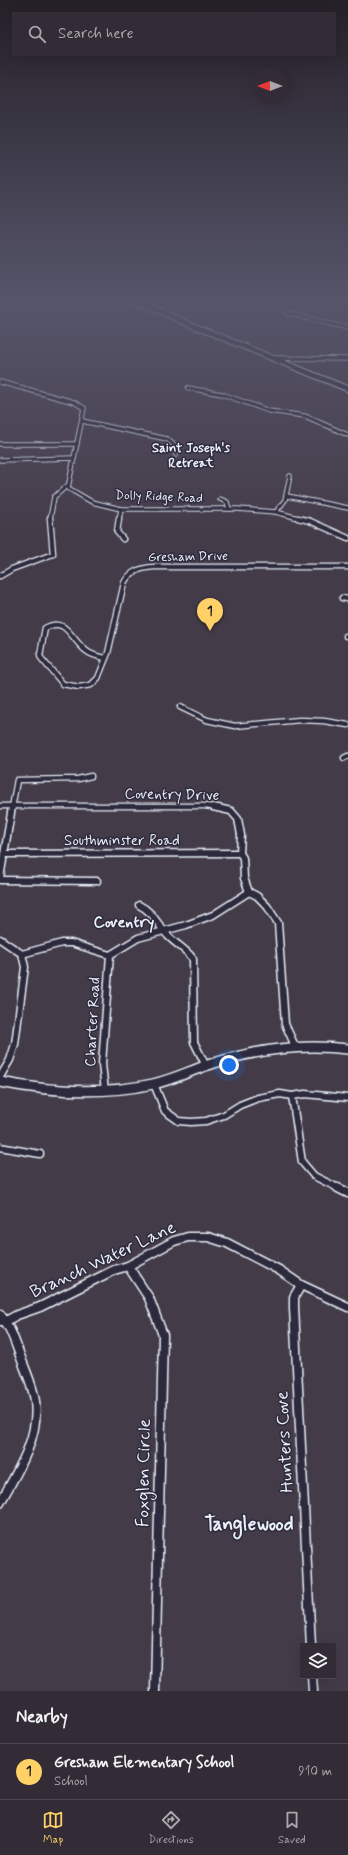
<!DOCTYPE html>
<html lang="en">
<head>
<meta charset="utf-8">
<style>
  body { margin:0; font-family:Mynerve,sans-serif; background:#3b343e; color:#f1f3f6 }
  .controls { position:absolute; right:12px; bottom:12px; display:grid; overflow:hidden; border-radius:0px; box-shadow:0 4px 16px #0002 }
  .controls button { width:36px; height:36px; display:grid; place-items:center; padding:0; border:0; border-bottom:1px solid #4e4851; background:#332c36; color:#f1f3f6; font:20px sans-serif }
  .compass { position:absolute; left:252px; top:68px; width:36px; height:36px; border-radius:50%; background:#332c36; box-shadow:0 4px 16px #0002; rotate:270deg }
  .you { position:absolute; left:229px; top:1065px; width:14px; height:14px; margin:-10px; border:3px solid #fff; border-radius:50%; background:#1a73e8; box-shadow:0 0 0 6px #1a73e833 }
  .badge { display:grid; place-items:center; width:26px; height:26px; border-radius:50%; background:#ffd166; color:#111; font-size:13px; font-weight:700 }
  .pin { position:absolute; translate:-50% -33px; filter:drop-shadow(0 1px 2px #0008) }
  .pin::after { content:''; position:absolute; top:21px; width:14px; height:12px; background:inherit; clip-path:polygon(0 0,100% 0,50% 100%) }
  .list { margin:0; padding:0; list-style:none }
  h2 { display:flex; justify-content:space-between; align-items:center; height:52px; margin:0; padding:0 16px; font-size:17px }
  h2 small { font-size:13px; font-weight:400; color:#a9a7ad }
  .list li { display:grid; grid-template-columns:26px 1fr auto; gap:12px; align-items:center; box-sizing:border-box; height:56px; padding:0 16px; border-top:1px solid #4e4851 }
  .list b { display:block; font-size:15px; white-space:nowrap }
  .list p { margin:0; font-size:13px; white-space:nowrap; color:#a9a7ad }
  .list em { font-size:13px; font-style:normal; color:#a9a7ad }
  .icon { flex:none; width:22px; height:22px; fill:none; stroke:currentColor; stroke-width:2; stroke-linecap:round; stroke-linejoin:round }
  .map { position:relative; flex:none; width:348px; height:1691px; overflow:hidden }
  .search { position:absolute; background:#332c36; box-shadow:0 4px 16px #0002; left:12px; right:12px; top:12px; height:44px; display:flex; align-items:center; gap:10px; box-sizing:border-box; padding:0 14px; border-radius:0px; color:#a9a7ad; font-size:15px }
  .sheet { height:108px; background:#332c36 }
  nav { display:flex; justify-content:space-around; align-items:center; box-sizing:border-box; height:56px; border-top:1px solid #4e4851; background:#332c36; font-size:11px; color:#a9a7ad }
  nav a { display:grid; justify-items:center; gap:2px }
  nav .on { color:#ffd166 }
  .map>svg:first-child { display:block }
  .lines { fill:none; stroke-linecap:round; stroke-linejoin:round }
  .street-far3-casing { stroke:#e8f1f8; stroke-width:5.5 }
  .street-far2-casing { stroke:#e8f1f8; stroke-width:7 }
  .street-far1-casing { stroke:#e8f1f8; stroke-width:9 }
  .street-casing { stroke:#e8f1f8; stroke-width:11 }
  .secondary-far1-casing { stroke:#e8f1f8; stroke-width:7 }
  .secondary-casing { stroke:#e8f1f8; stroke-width:12 }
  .street-far3 { stroke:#2f2a3d; stroke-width:3.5 }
  .street-far2 { stroke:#2f2a3d; stroke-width:4.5 }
  .street-far1 { stroke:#2f2a3d; stroke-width:6 }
  .street { stroke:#2f2a3d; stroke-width:8 }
  .secondary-far1 { stroke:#2f2a3d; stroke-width:5 }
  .secondary { stroke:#2f2a3d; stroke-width:9 }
  .labels { text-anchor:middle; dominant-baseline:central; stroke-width:3; stroke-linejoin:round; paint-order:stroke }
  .far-neighbourhood-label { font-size:13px; font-weight:bold; fill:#e8f1f8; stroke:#2f2a3d }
  .far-street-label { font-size:13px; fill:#e8f1f8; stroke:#2f2a3d }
  .street-label { font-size:15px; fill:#e8f1f8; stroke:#2f2a3d }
  .neighbourhood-label { font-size:16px; font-weight:bold; fill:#e8f1f8; stroke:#2f2a3d }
  .near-street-label { font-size:18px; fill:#e8f1f8; stroke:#2f2a3d }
  .near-neighbourhood-label { font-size:19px; font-weight:bold; fill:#e8f1f8; stroke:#2f2a3d }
</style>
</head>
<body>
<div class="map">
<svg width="348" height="1691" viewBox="0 0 348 1691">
  <rect width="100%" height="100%" fill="#443b48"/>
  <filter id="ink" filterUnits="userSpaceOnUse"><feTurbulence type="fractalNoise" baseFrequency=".025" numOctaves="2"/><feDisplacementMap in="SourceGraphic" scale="8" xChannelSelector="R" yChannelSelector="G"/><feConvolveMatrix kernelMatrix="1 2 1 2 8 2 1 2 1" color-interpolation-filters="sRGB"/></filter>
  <g filter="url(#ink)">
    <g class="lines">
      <g class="street-far3-casing">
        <g id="street-far3">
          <path d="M287,313L348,328"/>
          <path d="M272,358L348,359"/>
          <path d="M0,382L74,402L84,408L68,488L92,502L121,509H237L276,512L302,519"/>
          <path d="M188,388L222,394L269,411L305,416L348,435"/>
          <path d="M82,421L167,439L175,446L176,455"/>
          <path d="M0,444H77"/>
          <path d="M0,460L74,458"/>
          <path d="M287,496L348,508"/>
          <path d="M220,499L227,502L229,509"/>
          <path d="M276,512L285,500L290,476"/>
          <path d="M50,519L54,497L68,485"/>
          <path d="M119,519L121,509"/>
        </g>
      </g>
      <g class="street-far2-casing">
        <g id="street-far2">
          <path d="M119,518L117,532L123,539"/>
          <path d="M298,518L310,521L348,538"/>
          <path d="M0,576L12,569L53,554L50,518"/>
          <path d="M342,598L348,599"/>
          <path d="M346,636H348"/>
          <path d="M106,658C98,657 91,655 85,650C71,639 66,616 45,628L40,655L41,658L63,684L79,687L91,685L98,678L108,653L124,583C130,571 141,568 154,567H348"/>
          <path d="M180,707L207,720L235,726L300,720L324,721L348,725"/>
          <path d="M344,758L348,756"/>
          <path d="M0,806H204L221,808"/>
          <path d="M12,808L17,780L78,779L91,776"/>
        </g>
      </g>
      <g class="street-far1-casing">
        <g id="street-far1">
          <path d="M213,807L231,811L238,819L241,835L240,853L243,858L244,878L249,892L257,896L267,906L278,923L285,1024L295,1046"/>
          <path d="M5,854L240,853"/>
          <path d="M0,878L12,807"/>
          <path d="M0,880L97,881"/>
          <path d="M139,905C154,912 158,926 169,937C177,945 187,950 193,959L194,1042L206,1066"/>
          <path d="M0,939L22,954L25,967L15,1044L10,1060L0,1077"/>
          <path d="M22,954L62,943H71L110,955"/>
          <path d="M110,955L138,938L186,925L213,915L249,892"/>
          <path d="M154,1084L165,1111L179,1121L191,1122L206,1121L224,1115L240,1105L258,1098L280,1094L292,1096L305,1094L348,1098"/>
          <path d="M105,1091L102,1064L110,955"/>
          <path d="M292,1096L302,1162L314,1176L340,1189"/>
          <path d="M0,1147L40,1154"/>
        </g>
      </g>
      <g class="street-casing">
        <g id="street">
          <path d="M338,1188L348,1193"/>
          <path d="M128,1266L149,1298L163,1335L155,1691"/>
          <path d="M301,1285L294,1297V1308L311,1646"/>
          <path d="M0,1314C11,1327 15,1343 21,1358C26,1372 33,1386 35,1401C40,1438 17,1472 0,1503"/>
          <path d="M0,1321H6L17,1315L40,1307L114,1270L128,1266L174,1241L188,1237H208L227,1243L279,1270L301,1285L348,1307"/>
          <path d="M312,1676L313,1691"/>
        </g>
      </g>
      <g class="secondary-far1-casing">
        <path id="secondary-far1" d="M133,299L189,324L348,389"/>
      </g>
      <g class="secondary-casing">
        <path id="secondary" d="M0,1082C51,1092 102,1095 153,1084C171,1080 188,1072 205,1066C252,1050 299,1043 348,1049"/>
      </g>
      <use href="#street-far3" class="street-far3"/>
      <use href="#street-far2" class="street-far2"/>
      <use href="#street-far1" class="street-far1"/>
      <use href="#street" class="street"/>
      <use href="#secondary-far1" class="secondary-far1"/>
      <use href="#secondary" class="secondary"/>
    </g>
  </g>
  <linearGradient id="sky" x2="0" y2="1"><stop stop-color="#252028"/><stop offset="0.56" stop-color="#56556a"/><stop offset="1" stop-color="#56556a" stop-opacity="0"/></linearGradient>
  <rect width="348" height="536" fill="url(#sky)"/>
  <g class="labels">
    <g class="far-neighbourhood-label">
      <text x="191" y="448">Saint Joseph's<tspan x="191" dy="15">Retreat</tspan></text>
    </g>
    <g class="far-street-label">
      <text transform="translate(159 497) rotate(2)">Dolly Ridge Road</text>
      <text transform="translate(188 557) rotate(-1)">Gresham Drive</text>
    </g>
    <g class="street-label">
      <text transform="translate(172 795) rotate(1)">Coventry Drive</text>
      <text x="122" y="841">Southminster Road</text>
      <text transform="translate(93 1022) rotate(-87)">Charter Road</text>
    </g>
    <g class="neighbourhood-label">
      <text x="124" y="922">Coventry</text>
    </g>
    <g class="near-street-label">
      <text transform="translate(103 1260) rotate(-25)">Branch Water Lane</text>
      <text transform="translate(285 1442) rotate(-93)">Hunters Cove</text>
      <text transform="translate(144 1473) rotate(-89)">Foxglen Circle</text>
    </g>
    <g class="near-neighbourhood-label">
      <text x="249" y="1524">Tanglewood</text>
    </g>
  </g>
</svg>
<div class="controls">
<button><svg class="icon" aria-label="layers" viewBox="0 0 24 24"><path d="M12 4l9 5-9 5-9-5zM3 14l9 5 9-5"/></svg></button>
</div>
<svg class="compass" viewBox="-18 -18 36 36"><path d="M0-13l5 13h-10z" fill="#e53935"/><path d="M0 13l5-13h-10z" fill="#a9a7ad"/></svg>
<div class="you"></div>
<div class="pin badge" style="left:210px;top:631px">1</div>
<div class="search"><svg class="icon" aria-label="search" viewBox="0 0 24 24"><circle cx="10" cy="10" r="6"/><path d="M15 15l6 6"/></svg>Search here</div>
</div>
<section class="sheet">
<h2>Nearby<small></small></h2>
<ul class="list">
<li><span class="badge">1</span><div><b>Gresham Elementary School</b><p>School</p></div><em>910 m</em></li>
</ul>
</section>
<nav>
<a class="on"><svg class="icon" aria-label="map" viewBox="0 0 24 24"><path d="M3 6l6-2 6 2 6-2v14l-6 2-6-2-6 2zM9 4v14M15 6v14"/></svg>Map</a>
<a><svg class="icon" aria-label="directions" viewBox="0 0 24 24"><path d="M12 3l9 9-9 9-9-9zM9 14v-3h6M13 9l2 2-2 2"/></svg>Directions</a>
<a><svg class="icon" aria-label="saved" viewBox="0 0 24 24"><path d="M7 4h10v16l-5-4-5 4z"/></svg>Saved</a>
</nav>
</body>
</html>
